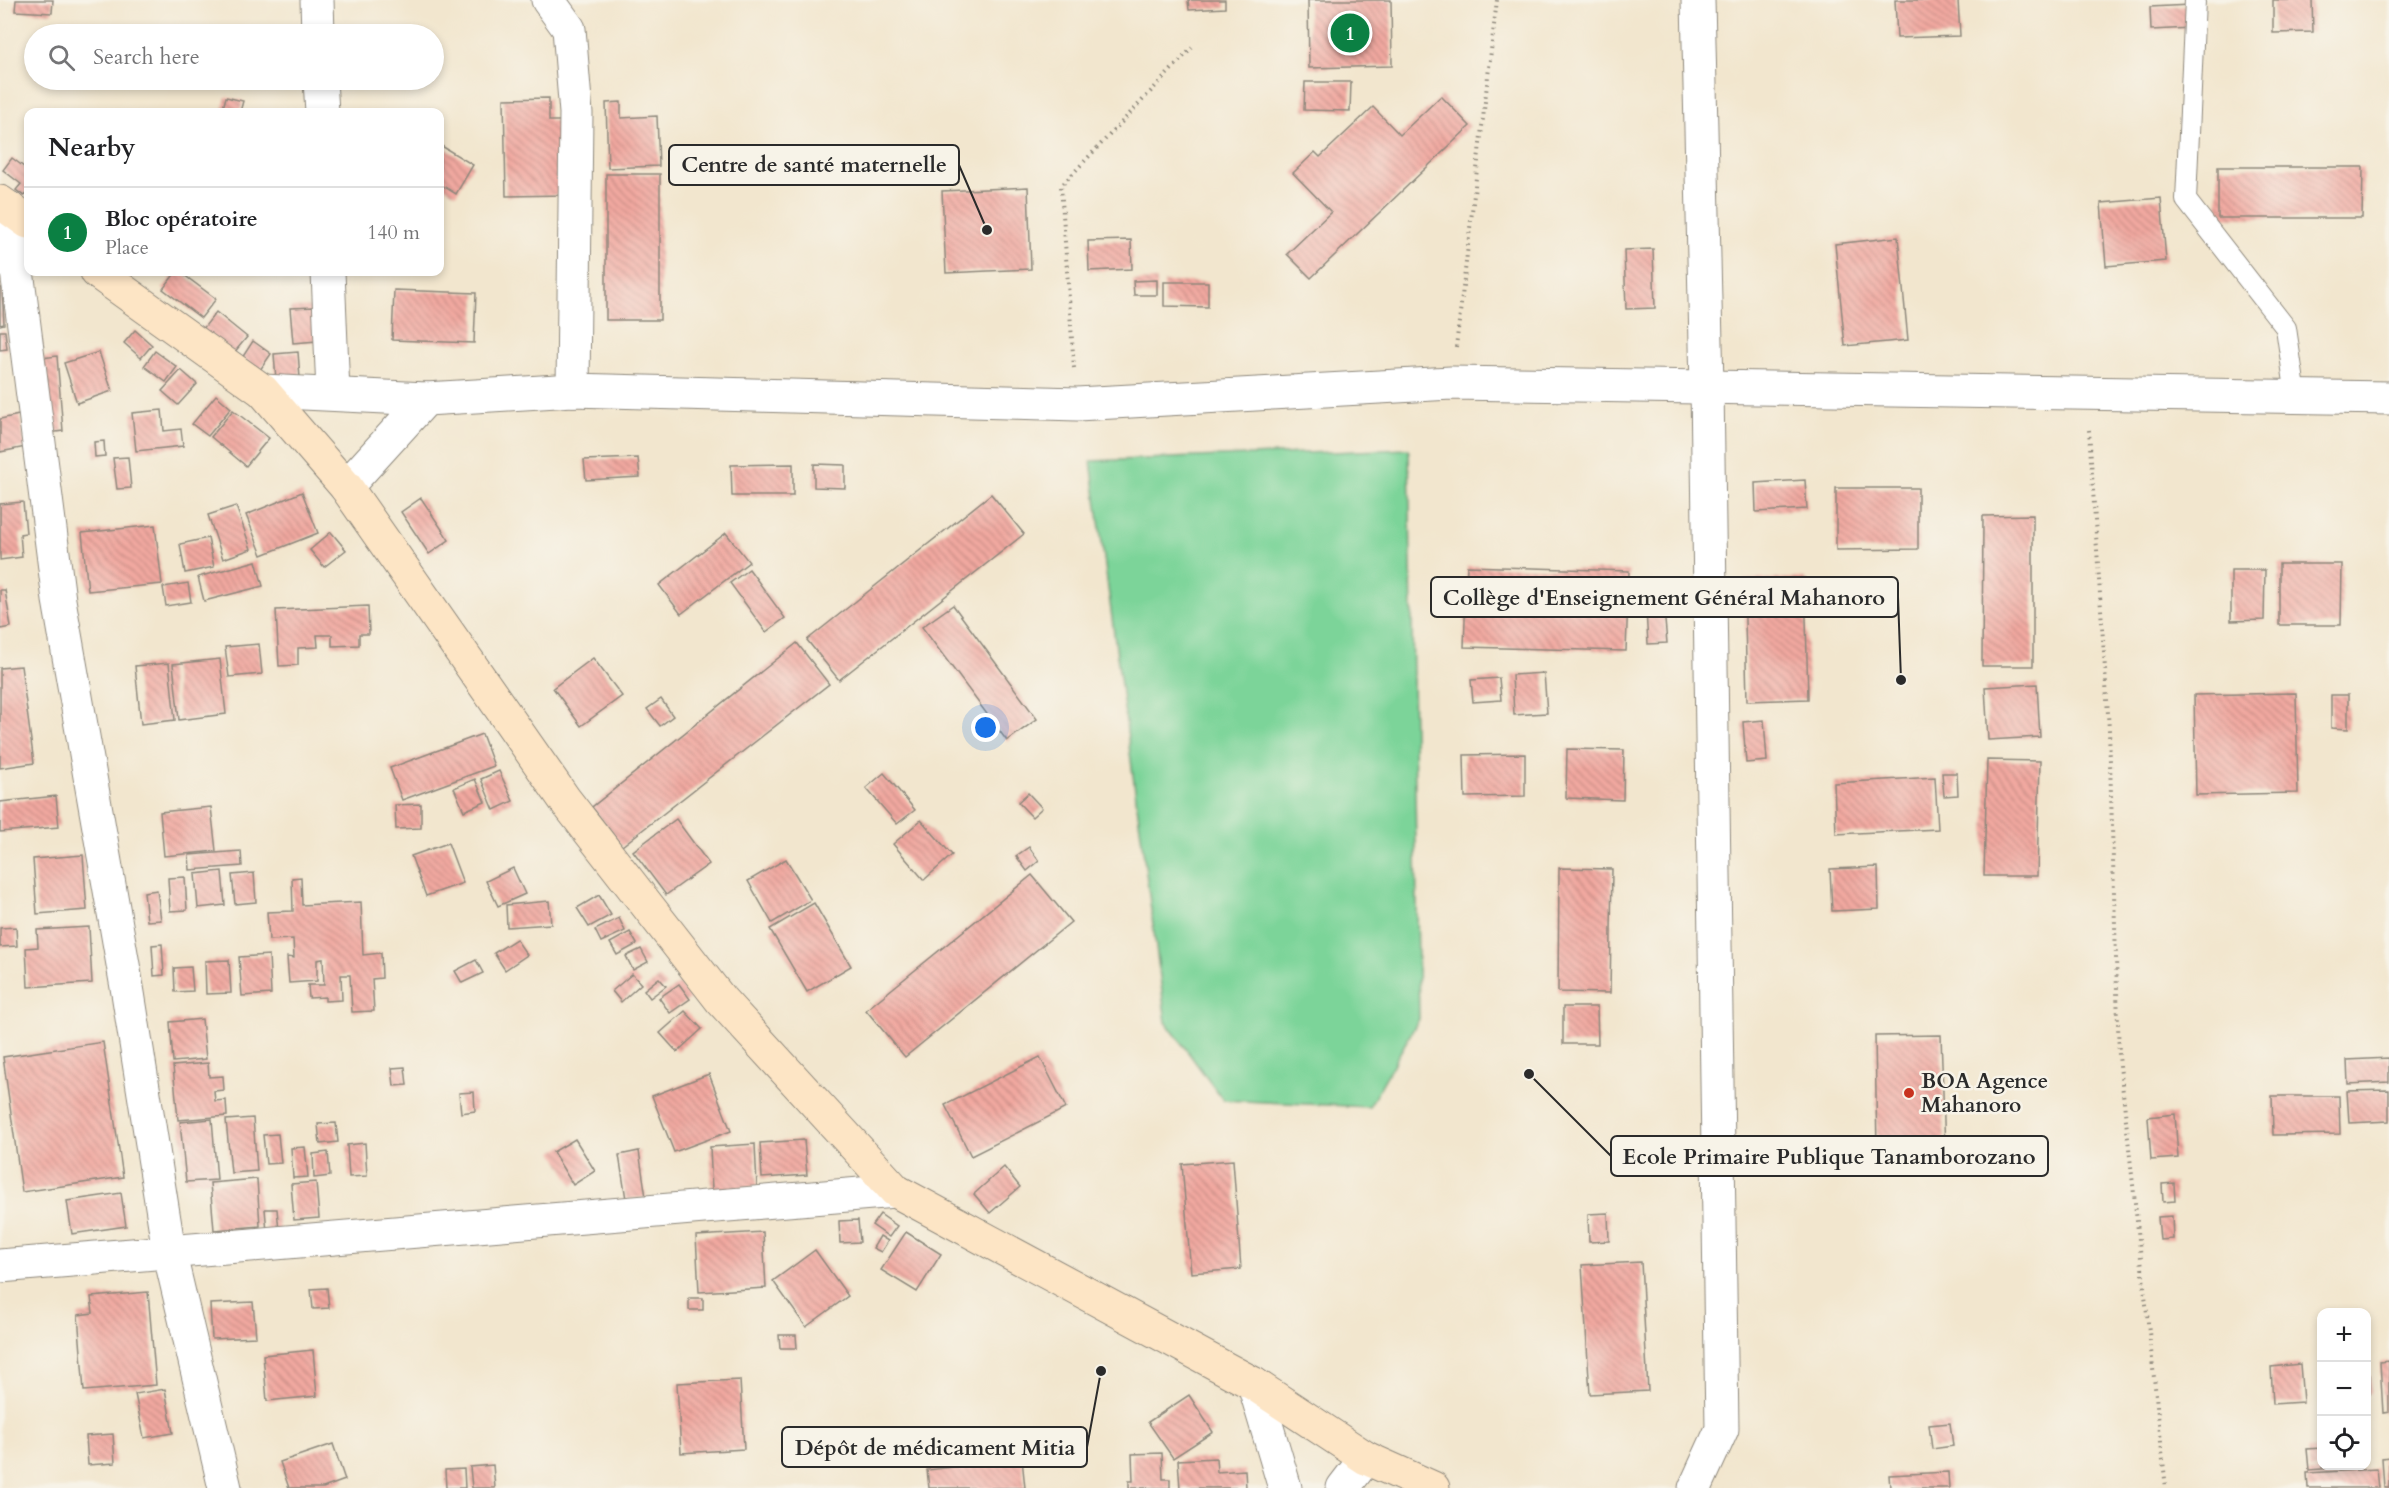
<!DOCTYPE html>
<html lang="en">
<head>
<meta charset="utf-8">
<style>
  body { margin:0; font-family:Cardo,serif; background:#f6f6f6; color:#202124 }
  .controls { position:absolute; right:18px; bottom:18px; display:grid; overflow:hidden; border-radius:12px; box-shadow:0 3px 9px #0003 }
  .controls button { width:54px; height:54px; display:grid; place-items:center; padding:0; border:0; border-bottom:2px solid #e0e0e0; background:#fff; color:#202124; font:30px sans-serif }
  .you { position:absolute; left:986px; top:728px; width:21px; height:21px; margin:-15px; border:4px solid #fff; border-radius:50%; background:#1a73e8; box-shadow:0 0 0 9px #1a73e833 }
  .badge { display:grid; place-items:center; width:39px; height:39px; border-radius:50%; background:#0b8043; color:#fff; font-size:20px; font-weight:700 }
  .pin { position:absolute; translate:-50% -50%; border:3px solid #fff; box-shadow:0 2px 6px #0006 }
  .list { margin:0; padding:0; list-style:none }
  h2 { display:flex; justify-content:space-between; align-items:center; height:78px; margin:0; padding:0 24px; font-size:26px }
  h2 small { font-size:20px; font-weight:400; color:#757577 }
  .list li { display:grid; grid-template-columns:39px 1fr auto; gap:18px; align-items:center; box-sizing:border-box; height:90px; padding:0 24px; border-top:2px solid #e0e0e0 }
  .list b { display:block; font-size:22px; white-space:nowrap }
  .list p { margin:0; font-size:20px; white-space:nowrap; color:#757577 }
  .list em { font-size:20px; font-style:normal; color:#757577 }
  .icon { flex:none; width:33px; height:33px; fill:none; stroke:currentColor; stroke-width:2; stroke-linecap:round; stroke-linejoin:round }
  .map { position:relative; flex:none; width:2389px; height:1488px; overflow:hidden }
  .search { position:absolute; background:#fff; box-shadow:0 3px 9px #0003; left:24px; top:24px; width:420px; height:66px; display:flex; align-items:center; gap:15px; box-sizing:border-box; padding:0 21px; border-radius:33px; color:#757577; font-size:22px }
  .panel { position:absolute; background:#fff; box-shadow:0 3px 9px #0003; left:24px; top:108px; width:420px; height:168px; border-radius:12px }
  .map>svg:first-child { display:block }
  .garden { fill:#7bd499; stroke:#538062; stroke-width:1.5 }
  .building { fill:url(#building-back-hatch) }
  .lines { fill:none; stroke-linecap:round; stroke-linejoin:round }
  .lane-casing { stroke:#8e887c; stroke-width:22 }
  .street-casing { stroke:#8e887c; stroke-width:35 }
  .secondary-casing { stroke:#8e887c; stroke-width:35 }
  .path { stroke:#8e887c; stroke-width:4; stroke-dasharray:1.5 4.5; stroke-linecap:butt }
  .lane { stroke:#fff; stroke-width:20 }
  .street { stroke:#fff; stroke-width:33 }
  .secondary { stroke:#fde5c5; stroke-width:33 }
  .poi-dot { fill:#c8321e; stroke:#f7f3e8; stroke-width:2 }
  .labels { text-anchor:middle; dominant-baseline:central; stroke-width:5; stroke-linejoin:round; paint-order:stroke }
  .poi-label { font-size:21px; font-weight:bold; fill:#2b2b2b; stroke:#f7f3e8; text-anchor:start }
  .leader { fill:none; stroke:#2b2b2b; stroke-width:2 }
  .callout-dot { fill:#2b2b2b; stroke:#f7f3e8; stroke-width:2 }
  .callout { fill:#f7f3e8; stroke:#2b2b2b; stroke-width:2 }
  .callout-label { font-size:22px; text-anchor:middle; font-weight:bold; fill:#2b2b2b }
</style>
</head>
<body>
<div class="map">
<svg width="2389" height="1488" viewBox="0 0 2389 1488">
  <defs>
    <pattern id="building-back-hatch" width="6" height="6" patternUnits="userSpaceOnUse" patternTransform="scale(1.5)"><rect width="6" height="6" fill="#f2a9a0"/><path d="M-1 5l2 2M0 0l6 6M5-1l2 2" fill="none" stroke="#c48a83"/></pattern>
  </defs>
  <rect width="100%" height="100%" fill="#f7f3e8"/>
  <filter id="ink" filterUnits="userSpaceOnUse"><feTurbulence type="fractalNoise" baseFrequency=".0167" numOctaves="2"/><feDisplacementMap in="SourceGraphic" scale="12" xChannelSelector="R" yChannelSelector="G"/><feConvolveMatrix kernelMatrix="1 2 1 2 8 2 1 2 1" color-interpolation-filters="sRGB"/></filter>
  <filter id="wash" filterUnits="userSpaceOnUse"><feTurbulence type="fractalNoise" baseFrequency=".008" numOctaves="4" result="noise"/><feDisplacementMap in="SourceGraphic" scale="24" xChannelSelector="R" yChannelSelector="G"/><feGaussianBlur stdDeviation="1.35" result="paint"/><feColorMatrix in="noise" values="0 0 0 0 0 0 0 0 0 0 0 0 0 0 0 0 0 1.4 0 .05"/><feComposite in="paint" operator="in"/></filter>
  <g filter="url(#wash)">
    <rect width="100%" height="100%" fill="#f2e6ce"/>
    <path class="garden" d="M1409,449L1419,1019L1369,1107L1223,1100L1166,1022L1091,461Z"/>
    <g id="blocks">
      <g class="building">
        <path d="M16,0H53L52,13L15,11Z"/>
        <path d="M1188,0H1225V8L1189,10Z"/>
        <path d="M1308,0H1391L1392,66L1309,68Z"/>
        <path d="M1895,0H1958L1960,36L1897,38Z"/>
        <path d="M2273,0H2312L2313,32L2273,33Z"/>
        <path d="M2190,5L2191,28L2151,30L2150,7Z"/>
        <path d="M1305,82H1351L1350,111L1304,110Z"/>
        <path d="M1441,96L1470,126L1311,278L1287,254L1331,212L1293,173L1315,152L1320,157L1373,107L1400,135Z"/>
        <path d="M226,97L243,101L240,112H222Z"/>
        <path d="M549,98V121H564L565,195L506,196L504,99Z"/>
        <path d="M621,102V118L657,116L659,166L608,168L606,103Z"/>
        <path d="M440,145L473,165L456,194L440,184Z"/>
        <path d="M12,158L28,170V191L24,196L16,190L21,184L3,170Z"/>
        <path d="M2218,167H2363L2362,218H2218Z"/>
        <rect x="606" y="174" width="54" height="146"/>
        <path d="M1028,187L1031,269L946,273L942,191Z"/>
        <path d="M2161,198L2166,261L2106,266L2101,203Z"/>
        <path d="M1898,237L1908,340L1845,346L1835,244Z"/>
        <path d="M1131,240L1132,269L1089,271L1088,241Z"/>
        <path d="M1653,249L1655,308L1626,309L1624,250Z"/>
        <path d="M176,272H180L216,299L201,318L163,289Z"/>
        <path d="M1157,280V295H1134L1133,281Z"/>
        <path d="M1164,282H1208V307L1164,306Z"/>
        <path d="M0,288H2L4,324L0,325Z"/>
        <path d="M394,290L476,293L474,343L392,340Z"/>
        <path d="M315,307L317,341L293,343L290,308Z"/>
        <path d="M216,312L247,337L233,354L202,330Z"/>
        <path d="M135,330L152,345L141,358L124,343Z"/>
        <path d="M0,331H5L7,349L0,350Z"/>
        <path d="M253,341L271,354L260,370L242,358Z"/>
        <path d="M155,351L177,367L166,382L144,366Z"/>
        <path d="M99,352L112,391L77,403L64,363Z"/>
        <path d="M298,352L300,378L276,380L274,354Z"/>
        <path d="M57,356L63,431L48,433L42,358Z"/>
        <path d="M181,370L197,384L178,405L162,391Z"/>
        <path d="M216,395L231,408L208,436L192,424Z"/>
        <path d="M162,410L164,431L181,429L183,446L136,451L132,413Z"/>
        <path d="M233,410L269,438L246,466L211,437Z"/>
        <path d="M19,415L26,447L0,452V419Z"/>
        <path d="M104,441L105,456L95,457L94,442Z"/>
        <path d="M128,457L131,488L117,489L113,458Z"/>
        <path d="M638,458L640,477L586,480L584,460Z"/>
        <path d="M793,464V496H732L731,465Z"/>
        <path d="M814,464L845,465V488L814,487Z"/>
        <path d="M1805,480L1807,509L1756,512L1755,483Z"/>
        <path d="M1836,488H1918V549L1836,550Z"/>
        <path d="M302,492L318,533L262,555L246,515Z"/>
        <path d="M991,494L1024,534L839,680L807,640Z"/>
        <path d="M421,498L449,540L429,554L401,512Z"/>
        <path d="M23,502L26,533L20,534L22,557L0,560V504Z"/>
        <path d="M236,506L251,549L223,559L208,515Z"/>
        <path d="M2033,515V666H1982L1983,516Z"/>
        <path d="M155,525L162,584L88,591L82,533Z"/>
        <path d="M331,532L346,550L324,567L310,550Z"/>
        <path d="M726,533L749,562L681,614L659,585Z"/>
        <path d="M208,538L214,567L185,573L180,544Z"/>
        <path d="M256,561L263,586L204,601L198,577Z"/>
        <path d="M2279,564H2342L2341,625H2279Z"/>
        <path d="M1467,566L1629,571L1626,651L1464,647Z"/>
        <path d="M749,569L785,618L766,632L730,583Z"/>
        <path d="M2231,570H2265L2264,620L2231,621Z"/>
        <path d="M1805,578L1808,699L1747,701L1744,580Z"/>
        <path d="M188,583L191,602L166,606L163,587Z"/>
        <path d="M0,590H5L11,627L0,629Z"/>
        <path d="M953,605L1037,719L1007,741L922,627Z"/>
        <path d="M368,606L369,634H359V645L332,646V635H317L318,647L298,648V665L279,666L276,610Z"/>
        <path d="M1664,609L1667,643L1648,644L1646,610Z"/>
        <path d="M797,643L829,684L622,846L592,807Z"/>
        <path d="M259,644L262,674L229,677L225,647Z"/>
        <path d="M593,658L622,696L581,726L553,688Z"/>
        <path d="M220,659L226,714L179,720L173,664Z"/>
        <path d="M169,663L175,720L141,724L135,666Z"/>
        <path d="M21,666L34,763L0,768V668Z"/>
        <path d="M1544,673L1547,713L1514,715L1512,675Z"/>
        <path d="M1499,678L1501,700L1473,702L1471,680Z"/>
        <path d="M2037,684L2040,737L1988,740L1985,687Z"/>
        <path d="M2296,693L2298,793L2196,795L2194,695Z"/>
        <path d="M2331,695H2348V729L2331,728Z"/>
        <path d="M661,699L673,716L660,726L647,709Z"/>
        <path d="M1764,720L1767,761L1746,763L1743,722Z"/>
        <path d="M482,734L494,766L402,800L390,768Z"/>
        <path d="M1567,749L1624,750L1623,800L1566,798Z"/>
        <path d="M1525,754V796L1465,797L1464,755Z"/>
        <path d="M1987,760L2040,761L2037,876H1984Z"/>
        <path d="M499,771L513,801L494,810L481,779Z"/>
        <path d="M884,773L915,810L897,824L866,788Z"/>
        <path d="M1942,773H1957L1958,795L1944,796Z"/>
        <path d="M1935,777L1938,829L1836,834L1834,783Z"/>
        <path d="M475,779L485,802L464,811L454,788Z"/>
        <path d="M1028,793L1042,808L1032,817L1018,802Z"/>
        <path d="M56,796L59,827L0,832V802Z"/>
        <path d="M421,804V828L396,829L395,805Z"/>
        <path d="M211,807L216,851L164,856L160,812Z"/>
        <path d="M676,819L709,864L666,895L633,851Z"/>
        <path d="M921,820L952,855L924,880L893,844Z"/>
        <path d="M448,843L463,883L426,896L411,856Z"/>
        <path d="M1029,847L1039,861L1027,871L1016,856Z"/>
        <path d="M241,851L242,866L190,870L189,855Z"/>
        <path d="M83,855L87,910L37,914L33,859Z"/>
        <path d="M786,859L811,900L772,923L748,881Z"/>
        <path d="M1878,867L1879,909L1832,911L1830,869Z"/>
        <path d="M513,868L525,894L498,906L486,881Z"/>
        <path d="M1559,868L1612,869L1610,993L1558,992Z"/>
        <path d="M222,871L225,905L198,908L195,874Z"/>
        <path d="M254,873L256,902L235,904L232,875Z"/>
        <path d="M1032,875L1071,922L905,1057L866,1010Z"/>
        <path d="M185,877L187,910L170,911L168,878Z"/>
        <path d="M301,877L302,905L361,902L363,955L381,953L382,978L372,979L374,1011L352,1012L350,975H341L342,1000L325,1001V997L309,998L308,985H324L323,959L317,960V981L289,983L287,957L294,958L293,939L269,940L267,912L293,911L292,878Z"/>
        <path d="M157,890L161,920L147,921L144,892Z"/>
        <path d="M599,895L611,915L589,927L577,908Z"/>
        <path d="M549,901L551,924L507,927L506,905Z"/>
        <path d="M814,903L851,966L807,992L770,929Z"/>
        <path d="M619,918L625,931L601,942L595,930Z"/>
        <path d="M16,927L17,946L0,947V928Z"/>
        <path d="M89,927L92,983L28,987L26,948L38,947L37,930Z"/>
        <path d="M630,932L637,944L617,955L610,943Z"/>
        <path d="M516,939L527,955L505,970L494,953Z"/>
        <path d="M162,944L164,975L154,976L152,945Z"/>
        <path d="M641,949L648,962L633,970L626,956Z"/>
        <path d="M269,955L271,994L242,996L239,957Z"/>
        <path d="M229,960L231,993L206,994L205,961Z"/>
        <path d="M476,960L483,973L462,983L455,971Z"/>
        <path d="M191,967L193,991L175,992L174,968Z"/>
        <path d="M632,974L641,984L621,1002L612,991Z"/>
        <path d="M659,978L666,986L650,998L644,990Z"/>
        <path d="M679,984L690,999L670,1013L659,998Z"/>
        <path d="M1563,1007H1597L1598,1044H1563Z"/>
        <path d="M685,1011L702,1029L677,1052L660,1033Z"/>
        <path d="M202,1019L206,1059L173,1062L170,1022Z"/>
        <path d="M1941,1035L1945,1150L1877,1152L1875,1036Z"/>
        <path d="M103,1042L123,1177L22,1192L3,1057Z"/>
        <path d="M1040,1057L1066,1108L971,1156L945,1105Z"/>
        <path d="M2389,1058V1082L2348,1084L2347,1060Z"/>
        <path d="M208,1063L209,1077L223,1076L224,1090L214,1091L215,1101L226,1100L227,1116L178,1120L173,1066Z"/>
        <path d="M405,1067L407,1085L394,1086L392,1068Z"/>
        <path d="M709,1074L731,1131L674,1152L652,1096Z"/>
        <path d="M2389,1090V1121L2349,1123L2347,1091Z"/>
        <path d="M474,1092L475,1111L461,1113L459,1093Z"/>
        <path d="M2272,1096H2339L2340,1134L2273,1135Z"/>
        <path d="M2175,1114L2178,1158L2151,1160L2148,1117Z"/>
        <path d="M253,1118L257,1171L231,1173L226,1120Z"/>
        <path d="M212,1119L217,1180L186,1182L180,1122Z"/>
        <path d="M336,1123L338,1142L320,1144L318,1124Z"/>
        <path d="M278,1134L281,1163L266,1164L263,1135Z"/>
        <path d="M575,1139L595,1171L573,1185L553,1152Z"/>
        <path d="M804,1140L807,1175L762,1178L760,1143Z"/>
        <path d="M365,1143L367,1176L349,1177L347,1145Z"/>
        <path d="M755,1144L757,1187L712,1190L710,1147Z"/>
        <path d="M305,1147L308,1177L293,1178L291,1148Z"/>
        <path d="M639,1151L646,1197L626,1199L619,1155Z"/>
        <path d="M328,1152L330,1176L314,1178L313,1154Z"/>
        <path d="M1233,1160L1241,1269L1191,1273L1182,1164Z"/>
        <path d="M1004,1167L1020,1187L990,1213L974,1194Z"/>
        <path d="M257,1179L260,1226L214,1230L210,1183Z"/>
        <path d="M316,1182L319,1218L294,1220L291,1184Z"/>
        <path d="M2174,1183L2175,1201L2163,1202L2162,1184Z"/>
        <path d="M121,1193L126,1226L72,1234L67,1201Z"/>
        <path d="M265,1209H277L279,1231L267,1232Z"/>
        <path d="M1608,1213L1609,1241L1589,1242L1588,1214Z"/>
        <path d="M880,1214L897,1226L889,1237L872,1225Z"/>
        <path d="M2172,1216L2173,1239L2160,1240L2158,1217Z"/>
        <path d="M858,1220L860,1242L840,1243L839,1221Z"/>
        <path d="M763,1232L766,1288L699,1292L696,1236Z"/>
        <path d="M906,1232L941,1254L917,1292L881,1270Z"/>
        <path d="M880,1236L888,1241L881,1252L873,1248Z"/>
        <path d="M815,1250L848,1296L806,1327L773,1281Z"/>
        <path d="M1641,1262L1648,1391L1590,1394L1582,1265Z"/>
        <path d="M327,1288L329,1308L313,1309L311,1289Z"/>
        <path d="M148,1292L156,1385L84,1391L78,1315L93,1313L91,1297Z"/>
        <rect x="689" y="1298" width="14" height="12"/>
        <path d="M253,1302L256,1337L212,1339L210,1304Z"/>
        <path d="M779,1335H796L797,1348H780Z"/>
        <path d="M313,1350L317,1396L267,1401L263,1355Z"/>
        <path d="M2389,1361V1412L2383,1413L2380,1362Z"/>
        <path d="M2300,1364L2303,1402L2273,1404L2271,1367Z"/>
        <rect x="2366" y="1375" width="4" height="19"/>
        <path d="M740,1380L744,1449L681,1453L677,1383Z"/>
        <path d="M165,1389L173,1433L144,1438L135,1394Z"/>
        <path d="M1189,1395L1213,1432L1173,1458L1148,1422Z"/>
        <path d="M1950,1423L1953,1446L1932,1449L1929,1425Z"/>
        <path d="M113,1434L115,1463L88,1465L86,1436Z"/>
        <path d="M333,1444L345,1480L323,1488H289L280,1462Z"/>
        <path d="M2322,1448V1466L2349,1467L2309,1470L2307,1449Z"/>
        <path d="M1162,1453L1163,1479H1170V1488H1129V1481H1133L1132,1454Z"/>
        <path d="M2389,1457V1488H2384L2382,1458Z"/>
        <path d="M1216,1458L1217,1472L1245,1470L1246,1488H1180L1178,1460Z"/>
        <path d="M1022,1459L1025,1488H929L927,1470Z"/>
        <path d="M493,1465L495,1488H472L470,1467Z"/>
        <path d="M464,1469L465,1488H446L445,1470Z"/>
        <path d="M2377,1469L2379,1488H2308L2307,1473Z"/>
        <path d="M1948,1472L1949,1488H1890L1889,1475Z"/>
      </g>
    </g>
  </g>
  <g filter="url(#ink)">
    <use href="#blocks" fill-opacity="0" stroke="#8e887c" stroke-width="1.5"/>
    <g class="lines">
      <g class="lane-casing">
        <path id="lane" d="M2195,0L2186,200L2286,328L2296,396"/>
      </g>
      <g class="street-casing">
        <g id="street">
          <path d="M317,0L318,34"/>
          <path d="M548,0L569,29L576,113L573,390"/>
          <path d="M320,80L322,112"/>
          <path d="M9,208L59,600L128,993L169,1251L225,1488"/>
          <path d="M328,272L333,393"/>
          <path d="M263,391L426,399L573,390L1077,404L1451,383L2389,398"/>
          <path d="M346,487L426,399"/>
          <path d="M0,1266L896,1191"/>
          <path d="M1254,1384L1285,1488"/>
          <path d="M1343,1488L1366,1458"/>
          <path d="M1695,1488L1722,1429L1707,387L1698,0"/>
        </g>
      </g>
      <g class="secondary-casing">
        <g id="secondary">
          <path d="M0,202L28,222"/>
          <path d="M97,272L263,391L346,487L565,800L721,1000L896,1191L1254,1384L1366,1458L1433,1488"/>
        </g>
      </g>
      <g class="path">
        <path d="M1456,347L1497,0"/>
        <path d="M1074,368L1061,186L1192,48"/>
        <path d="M2089,430L2109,729L2119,1056L2166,1488"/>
      </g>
      <use href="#lane" class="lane"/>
      <use href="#street" class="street"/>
      <use href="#secondary" class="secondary"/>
    </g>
  </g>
  <circle class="poi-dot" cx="1909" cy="1093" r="6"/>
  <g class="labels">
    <g class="poi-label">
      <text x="1921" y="1081">BOA Agence<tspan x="1921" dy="24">Mahanoro</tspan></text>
    </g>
  </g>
  <path class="leader" d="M987 230L959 165M1901 680L1898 597M1529 1074L1611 1156M1101 1371L1087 1447"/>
  <g class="callout-dot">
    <circle cx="987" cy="230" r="6"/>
    <circle cx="1901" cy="680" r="6"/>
    <circle cx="1529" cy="1074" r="6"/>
    <circle cx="1101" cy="1371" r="6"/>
  </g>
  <g class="callout">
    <rect x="669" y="145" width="290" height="40" rx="6"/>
    <rect x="1431" y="577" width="467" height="40" rx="6"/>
    <rect x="1611" y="1136" width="437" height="40" rx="6"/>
    <rect x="782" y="1427" width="305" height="40" rx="6"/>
  </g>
  <g class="callout-label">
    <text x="814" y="172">Centre de santé maternelle</text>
    <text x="1664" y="605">Collège d'Enseignement Général Mahanoro</text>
    <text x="1829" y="1164">Ecole Primaire Publique Tanamborozano</text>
    <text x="935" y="1455">Dépôt de médicament Mitia</text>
  </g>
</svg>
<div class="controls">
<button>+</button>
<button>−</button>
<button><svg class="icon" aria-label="locate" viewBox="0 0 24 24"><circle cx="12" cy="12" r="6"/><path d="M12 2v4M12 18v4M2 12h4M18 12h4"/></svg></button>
</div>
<div class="you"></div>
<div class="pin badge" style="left:1350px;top:33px">1</div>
<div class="search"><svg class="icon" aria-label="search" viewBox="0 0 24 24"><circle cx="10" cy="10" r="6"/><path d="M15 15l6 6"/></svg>Search here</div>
<section class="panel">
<h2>Nearby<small></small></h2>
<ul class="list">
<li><span class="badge">1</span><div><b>Bloc opératoire</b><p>Place</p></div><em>140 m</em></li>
</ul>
</section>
</div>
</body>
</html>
